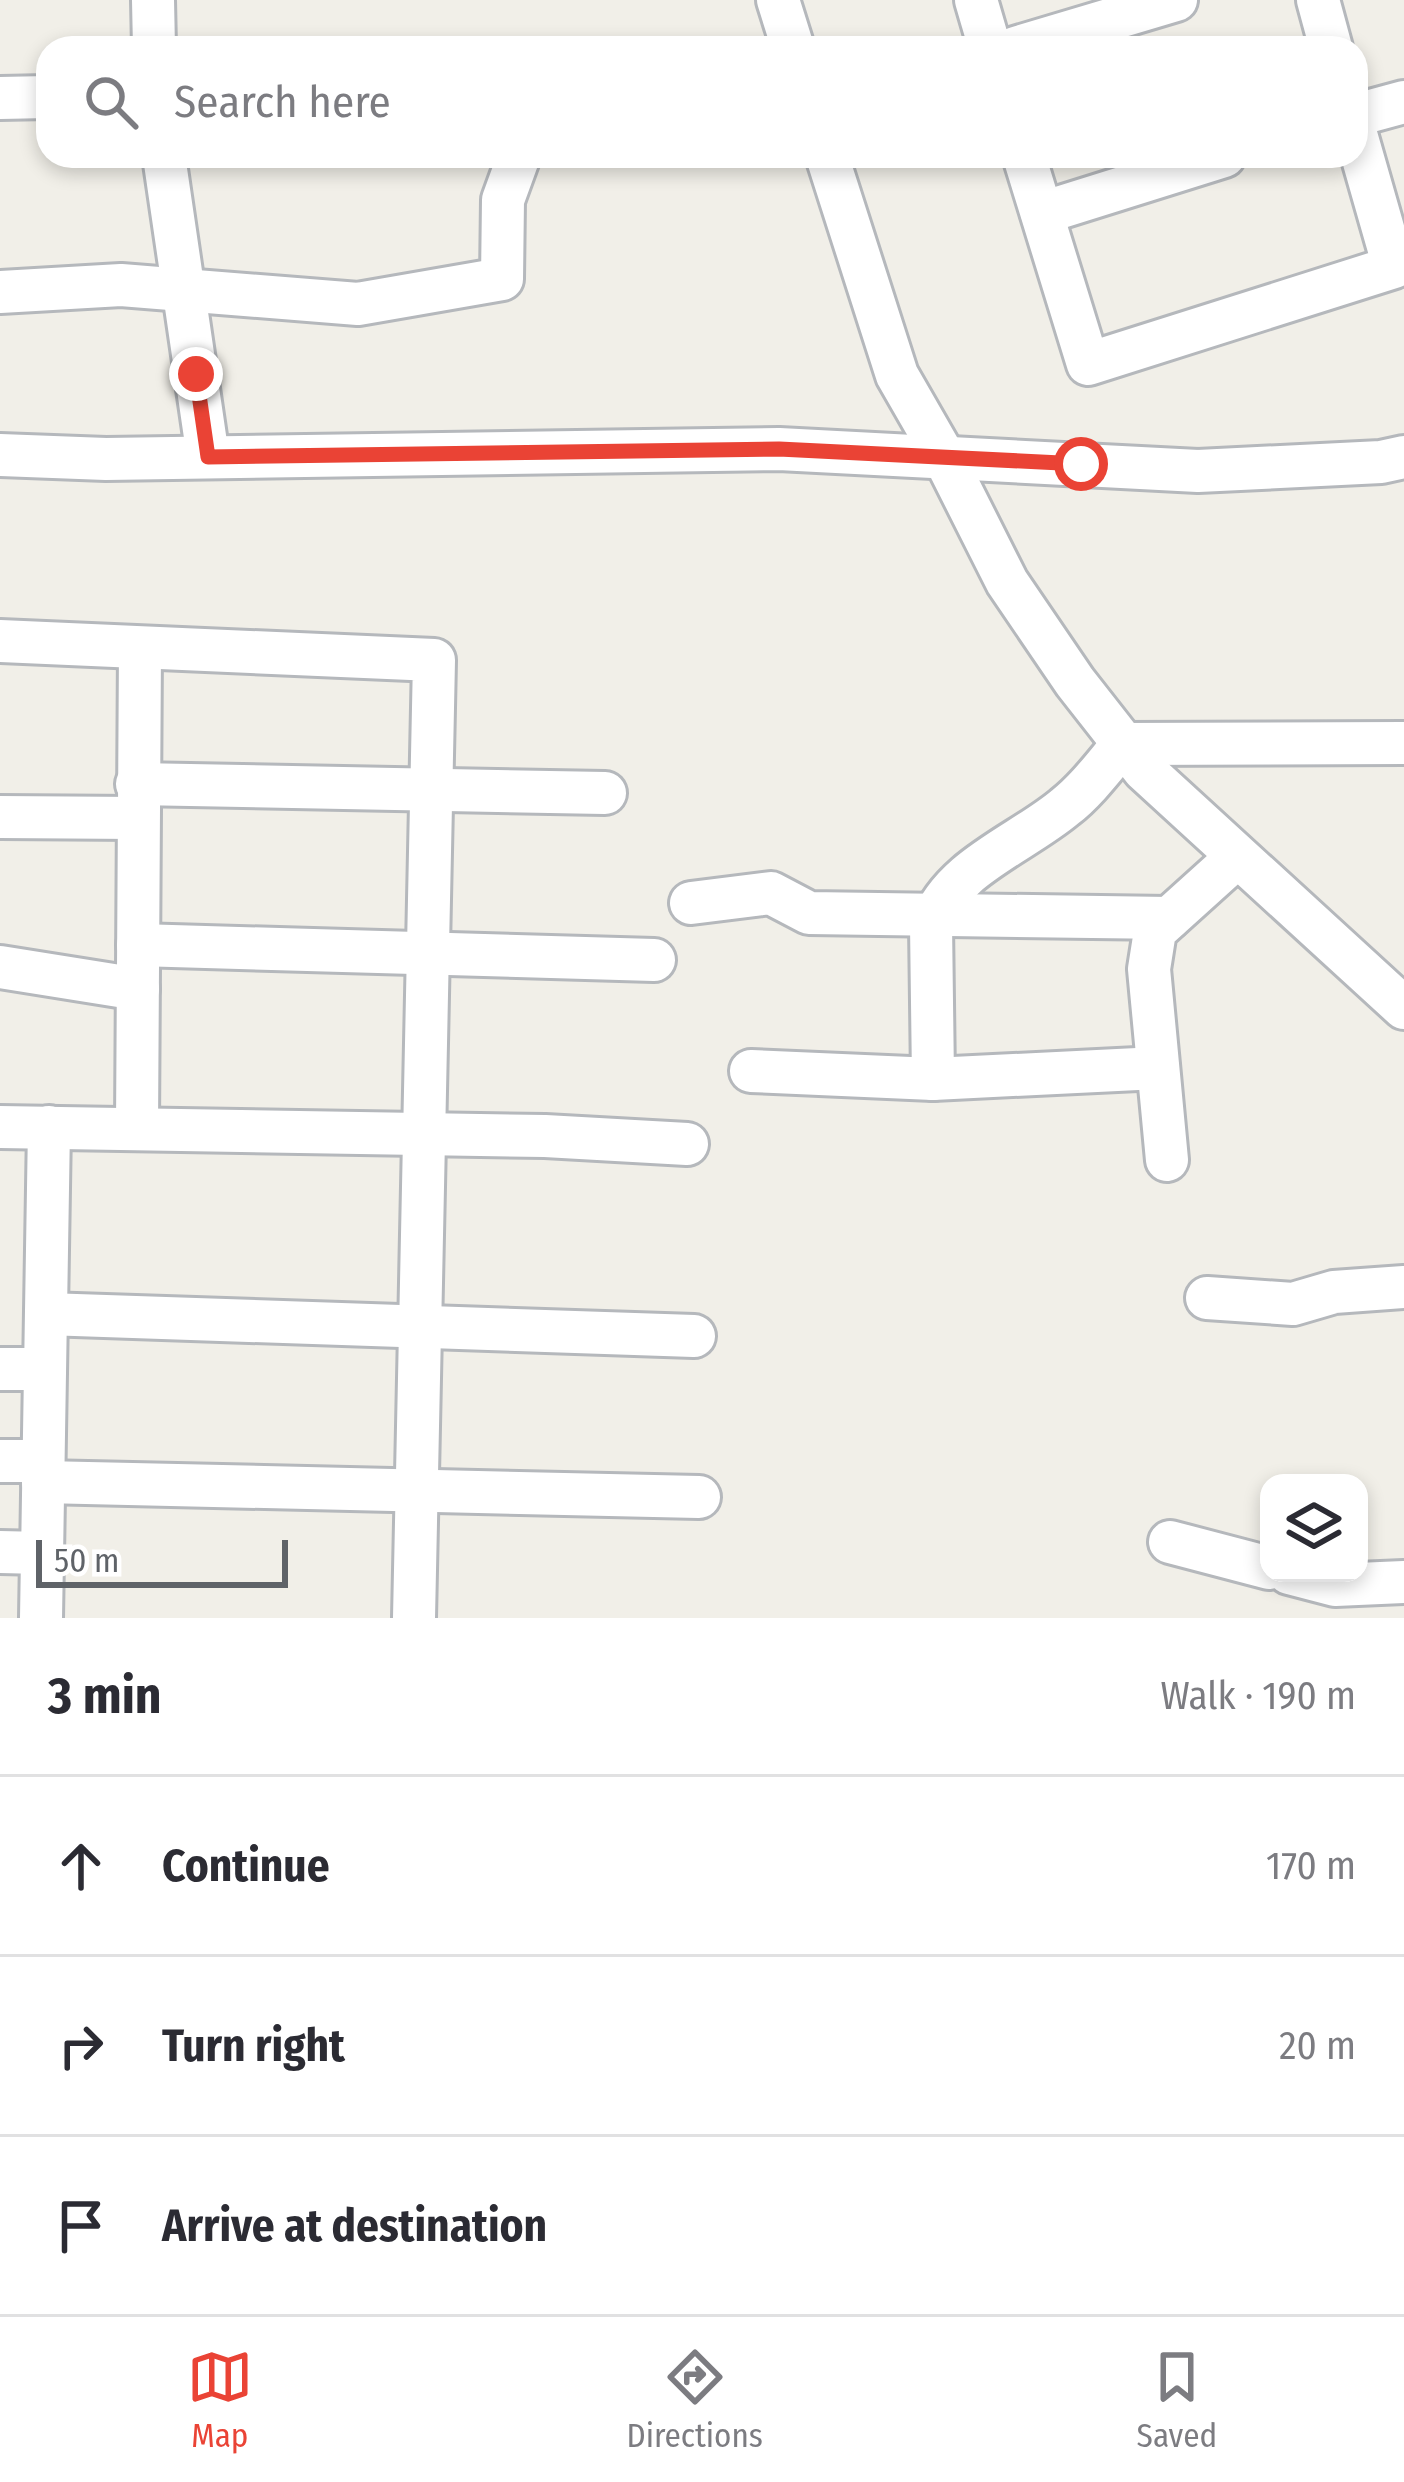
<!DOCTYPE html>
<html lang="en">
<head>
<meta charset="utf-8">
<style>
  body { margin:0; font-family:"Fira Sans Condensed",sans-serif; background:#f7f7f7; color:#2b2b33 }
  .controls { position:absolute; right:36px; bottom:36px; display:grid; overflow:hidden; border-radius:24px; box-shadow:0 6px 18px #0003 }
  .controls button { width:108px; height:108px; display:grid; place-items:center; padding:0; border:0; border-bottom:3px solid #e1e1e2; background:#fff; color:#2b2b33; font:60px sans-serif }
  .scale { position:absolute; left:36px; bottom:30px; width:252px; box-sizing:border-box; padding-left:12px; border:6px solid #5f6368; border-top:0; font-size:33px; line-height:42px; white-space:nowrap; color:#5f6368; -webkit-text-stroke:9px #fff; paint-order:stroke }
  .stop { position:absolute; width:36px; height:36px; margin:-27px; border:9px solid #ea4335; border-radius:50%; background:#fff }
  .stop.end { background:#ea4335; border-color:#fff; box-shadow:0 3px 12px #0008 }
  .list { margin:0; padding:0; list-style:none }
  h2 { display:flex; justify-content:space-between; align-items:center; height:156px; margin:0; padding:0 48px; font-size:51px }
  h2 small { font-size:39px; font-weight:400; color:#7c7c81 }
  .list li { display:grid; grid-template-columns:78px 1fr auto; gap:36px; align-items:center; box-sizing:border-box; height:180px; padding:0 48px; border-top:3px solid #e1e1e2 }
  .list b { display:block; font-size:45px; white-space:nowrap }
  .list em { font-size:39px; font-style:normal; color:#7c7c81 }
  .icon { flex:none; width:66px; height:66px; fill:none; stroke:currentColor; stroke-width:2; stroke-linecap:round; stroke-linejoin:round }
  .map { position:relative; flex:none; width:1404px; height:1618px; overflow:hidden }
  .search { position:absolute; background:#fff; box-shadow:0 6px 18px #0003; left:36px; right:36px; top:36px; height:132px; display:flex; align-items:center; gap:30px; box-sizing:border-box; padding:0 42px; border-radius:36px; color:#7c7c81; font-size:45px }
  .sheet { height:696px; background:#fff }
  nav { display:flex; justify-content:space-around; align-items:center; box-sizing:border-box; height:168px; border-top:3px solid #e1e1e2; background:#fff; font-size:33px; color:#7c7c81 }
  nav a { display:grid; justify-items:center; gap:6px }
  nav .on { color:#ea4335 }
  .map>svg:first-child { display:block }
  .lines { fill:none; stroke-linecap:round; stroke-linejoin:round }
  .minor-casing { stroke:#b5b8bc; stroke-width:48 }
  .minor { stroke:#fff; stroke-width:42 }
  .route { stroke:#ea4335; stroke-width:15 }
</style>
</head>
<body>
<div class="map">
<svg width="1404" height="1618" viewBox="0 0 1404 1618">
  <rect width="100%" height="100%" fill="#f1efe8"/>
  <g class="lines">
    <g class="minor-casing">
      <g id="minor">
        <path d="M153,0L154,48"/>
        <path d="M778,0L793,48"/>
        <path d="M976,0L990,48"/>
        <path d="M1318,0L1331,48"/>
        <path d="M1015,48L1176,0"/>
        <path d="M0,98L48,97"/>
        <path d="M1356,115L1404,102"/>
        <path d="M164,156L208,457"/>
        <path d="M827,156L897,375L943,455L1007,582L1075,682L1144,770L1404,1008"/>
        <path d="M1024,156L1088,364L1394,267L1356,134"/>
        <path d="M1042,213L1224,156"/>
        <path d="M0,292L121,285L358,304L502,279L503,200L519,156"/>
        <path d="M0,455L106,459L779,449L1198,471L1381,462L1404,457"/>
        <path d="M0,641L434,660L414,1618"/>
        <path d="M137,784L605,793"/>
        <path d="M0,817L137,818"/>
        <path d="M691,903L771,893L809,913L1169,918"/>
        <path d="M138,945L654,960"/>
        <path d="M0,967L138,989"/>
        <path d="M751,1071L933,1079L1158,1068"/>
        <path d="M933,1079L931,924C952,867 1021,844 1065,807C1087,790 1105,765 1123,744L1404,743"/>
        <path d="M0,1127L545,1136L687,1144"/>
        <path d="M137,1127L140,649"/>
        <path d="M1167,1160L1149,969L1155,931L1237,857"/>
        <path d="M1207,1298L1293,1304L1334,1292L1404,1287"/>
        <path d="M46,1314L694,1336"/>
        <path d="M0,1369H45"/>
        <path d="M0,1461H43"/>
        <path d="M43,1482L699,1497"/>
        <path d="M1170,1542L1269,1568"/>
        <path d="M0,1552L42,1553"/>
        <path d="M1289,1573L1335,1585L1404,1582"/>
        <path d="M41,1618L49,1127"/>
      </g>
    </g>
    <use href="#minor" class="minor"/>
  </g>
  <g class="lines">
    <path class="route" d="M196,374L208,457L779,449L1081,464"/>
  </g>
</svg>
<div class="controls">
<button><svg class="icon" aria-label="layers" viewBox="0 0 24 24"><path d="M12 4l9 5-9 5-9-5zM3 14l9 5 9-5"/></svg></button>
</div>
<div class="scale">50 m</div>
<div class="stop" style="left:1081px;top:464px"></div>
<div class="stop end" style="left:196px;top:374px"></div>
<div class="search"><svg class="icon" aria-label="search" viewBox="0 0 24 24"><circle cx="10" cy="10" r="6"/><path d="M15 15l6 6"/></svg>Search here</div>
</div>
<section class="sheet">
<h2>3 min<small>Walk · 190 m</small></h2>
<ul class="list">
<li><svg class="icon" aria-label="ahead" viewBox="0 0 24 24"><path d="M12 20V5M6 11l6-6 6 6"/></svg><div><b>Continue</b></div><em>170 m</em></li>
<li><svg class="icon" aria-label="right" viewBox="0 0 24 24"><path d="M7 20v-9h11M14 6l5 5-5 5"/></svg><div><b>Turn right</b></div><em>20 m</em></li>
<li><svg class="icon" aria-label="arrive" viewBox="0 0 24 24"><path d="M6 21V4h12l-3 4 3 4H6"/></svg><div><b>Arrive at destination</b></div></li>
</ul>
</section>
<nav>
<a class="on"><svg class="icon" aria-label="map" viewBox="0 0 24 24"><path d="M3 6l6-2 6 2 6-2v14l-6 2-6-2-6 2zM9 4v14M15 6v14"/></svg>Map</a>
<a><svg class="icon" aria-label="directions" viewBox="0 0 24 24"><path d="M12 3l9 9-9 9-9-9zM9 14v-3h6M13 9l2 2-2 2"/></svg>Directions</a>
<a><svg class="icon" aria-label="saved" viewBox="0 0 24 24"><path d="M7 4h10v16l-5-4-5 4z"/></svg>Saved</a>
</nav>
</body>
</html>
